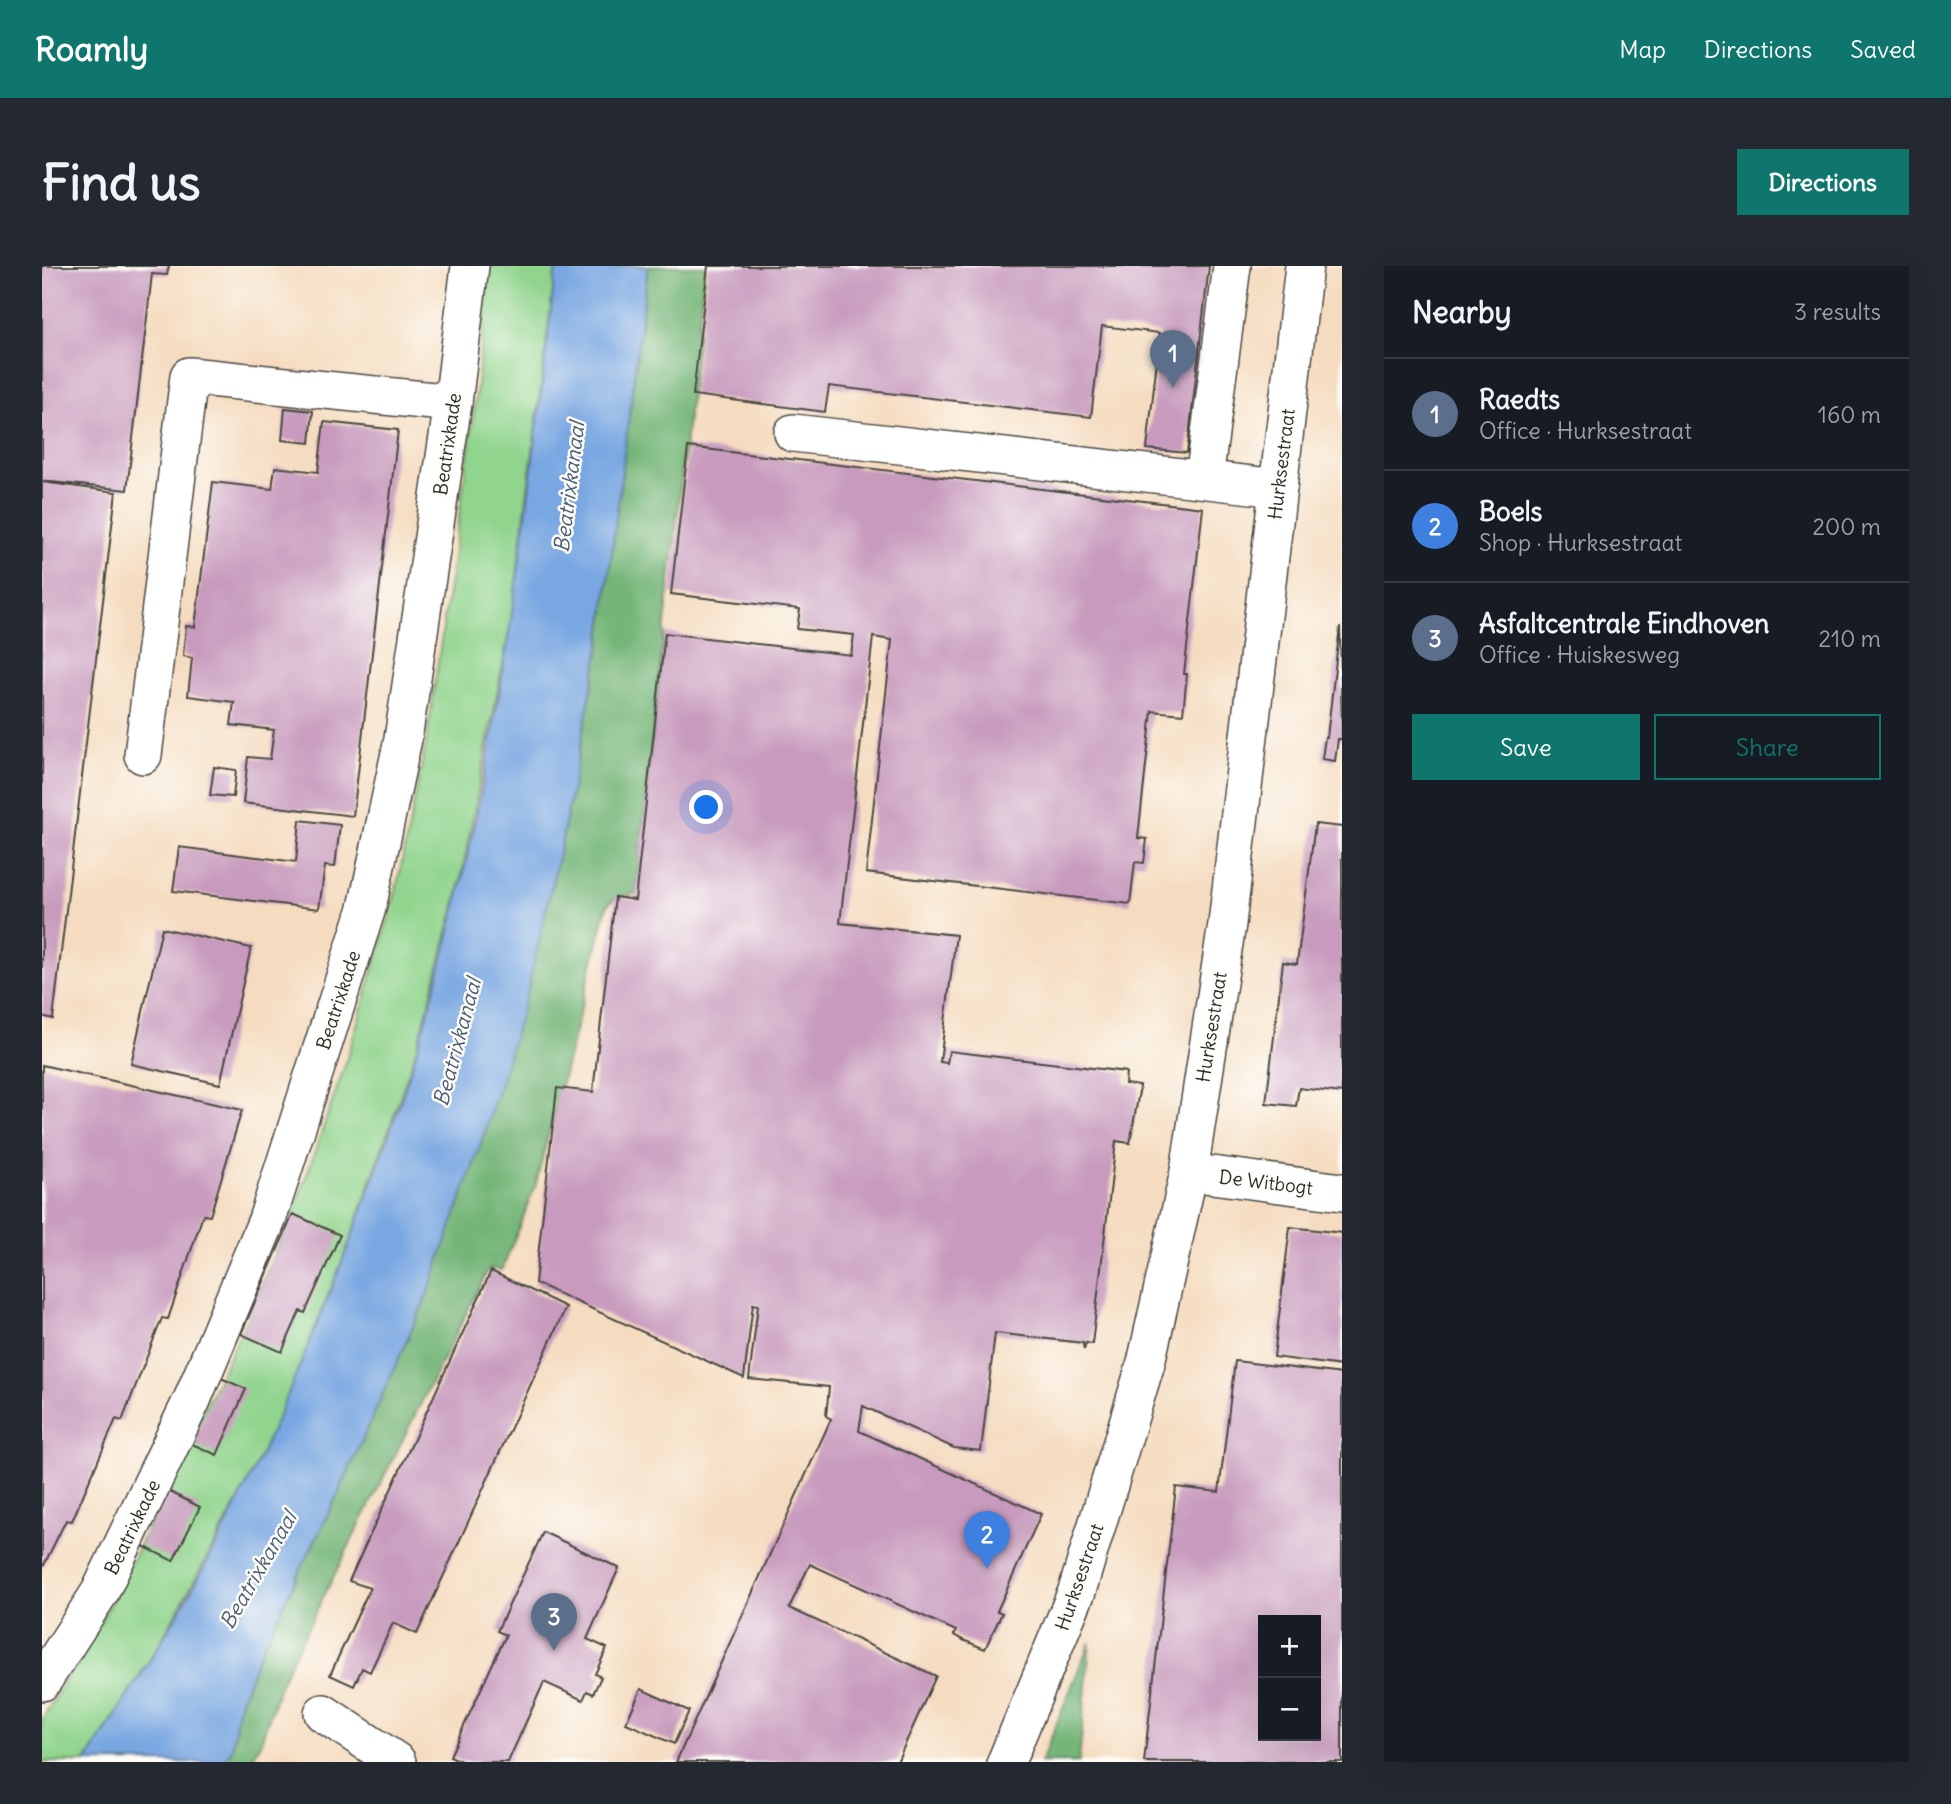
<!DOCTYPE html>
<html lang="en">
<head>
<meta charset="utf-8">
<style>
  body { margin:0; font-family:Delius,sans-serif; background:#242831; color:#f1f3f6 }
  .controls { position:absolute; right:21px; bottom:21px; display:grid; overflow:hidden; border-radius:0px; box-shadow:0 7px 28px #0002 }
  .controls button { width:63px; height:63px; display:grid; place-items:center; padding:0; border:0; border-bottom:2px solid #363941; background:#171b24; color:#f1f3f6; font:35px sans-serif }
  .you { position:absolute; left:665px; top:542px; width:24px; height:24px; margin:-18px; border:5px solid #fff; border-radius:50%; background:#1a73e8; box-shadow:0 0 0 10px #1a73e833 }
  .badge { display:grid; place-items:center; width:46px; height:46px; border-radius:50%; background:#0f766e; color:#fff; font-size:23px; font-weight:700 }
  .pin { position:absolute; translate:-50% -58px; filter:drop-shadow(0 2px 4px #0008) }
  .pin::after { content:''; position:absolute; top:37px; width:24px; height:21px; background:inherit; clip-path:polygon(0 0,100% 0,50% 100%) }
  .list { margin:0; padding:0; list-style:none }
  h2 { display:flex; justify-content:space-between; align-items:center; height:91px; margin:0; padding:0 28px; font-size:30px }
  h2 small { font-size:23px; font-weight:400; color:#9ea1a6 }
  .list li { display:grid; grid-template-columns:46px 1fr auto; gap:21px; align-items:center; box-sizing:border-box; height:112px; padding:0 28px; border-top:2px solid #363941 }
  .list b { display:block; font-size:26px; white-space:nowrap }
  .list p { margin:0; font-size:23px; white-space:nowrap; color:#9ea1a6 }
  .list em { font-size:23px; font-style:normal; color:#9ea1a6 }
  .actions { display:flex; gap:14px; padding:21px 28px }
  .actions a { flex:1; padding:16px 0; border:2px solid #0f766e; border-radius:0px; text-align:center; font-size:24px; color:#0f766e }
  .actions .main { background:#0f766e; color:#fff }
  .map { position:relative; flex:none; width:1300px; height:1496px; overflow:hidden; border-radius:0px }
  header { display:flex; align-items:center; gap:42px; box-sizing:border-box; height:98px; padding:0 35px; background:#0f766e; color:#fff }
  header strong { font-size:33px }
  nav { display:flex; gap:38px; margin-inline-start:auto; font-size:24px }
  .intro { display:flex; align-items:center; justify-content:space-between; box-sizing:border-box; height:168px; padding:0 42px }
  h1 { margin:0; font-size:49px }
  .button { padding:18px 32px; border-radius:0px; background:#0f766e; color:#fff; font-size:24px; font-weight:700 }
  main { display:flex; gap:42px; padding:0 42px }
  aside { flex:1; background:#171b24; border-radius:0px; box-shadow:0 7px 28px #0002 }
  .map>svg:first-child { display:block }
  .green { fill:#90d48d; stroke:#5e805c; stroke-width:2 }
  .forest { fill:#74b678; stroke:#507052; stroke-width:2 }
  .water { fill:#79a7e2; stroke:#526986; stroke-width:2 }
  .building { fill:#c89bbe; fill-rule:evenodd }
  .lines { fill:none; stroke-linecap:round; stroke-linejoin:round }
  .minor-casing { stroke:#494641; stroke-width:40 }
  .minor { stroke:#fff; stroke-width:37 }
  .labels { text-anchor:middle; dominant-baseline:central; stroke-width:5; stroke-linejoin:round; paint-order:stroke }
  .street-label { font-size:19px; fill:#2b2b2b; stroke:#fdfcf7 }
  .water-label { font-size:21px; font-style:italic; fill:#4a5d74; stroke:#fdfcf7 }
</style>
</head>
<body>
<header>
<strong>Roamly</strong>
<nav><a>Map</a><a>Directions</a><a>Saved</a></nav>
</header>
<div class="intro"><h1>Find us</h1><a class="button">Directions</a></div>
<main>
<div class="map">
<svg width="1300" height="1496" viewBox="0 0 1300 1496">
  <rect width="100%" height="100%" fill="#fdfcf7"/>
  <filter id="ink" filterUnits="userSpaceOnUse"><feTurbulence type="fractalNoise" baseFrequency=".0143" numOctaves="2"/><feDisplacementMap in="SourceGraphic" scale="14" xChannelSelector="R" yChannelSelector="G"/><feConvolveMatrix kernelMatrix="1 2 1 2 8 2 1 2 1" color-interpolation-filters="sRGB"/></filter>
  <filter id="wash" filterUnits="userSpaceOnUse"><feTurbulence type="fractalNoise" baseFrequency=".00686" numOctaves="4" result="noise"/><feDisplacementMap in="SourceGraphic" scale="28" xChannelSelector="R" yChannelSelector="G"/><feGaussianBlur stdDeviation="1.57" result="paint"/><feColorMatrix in="noise" values="0 0 0 0 0 0 0 0 0 0 0 0 0 0 0 0 0 1.4 0 .05"/><feComposite in="paint" operator="in"/></filter>
  <g filter="url(#wash)">
    <rect width="100%" height="100%" fill="#f5dcc0"/>
    <path class="green" d="M448,0H514L470,351L416,628L376,779L307,978L247,1128L206,1217L115,1382L44,1496H0V1454L73,1330L205,1053L259,926L303,799L352,634L385,473L432,147Z"/>
    <g class="forest">
      <path d="M606,0H663L593,628L572,632L565,640L493,921L460,1004L450,1002L445,1006L240,1413L217,1481L208,1496H181L190,1483L196,1442L215,1392L297,1226L386,1027L519,579L558,380Z"/>
      <path d="M1048,1376L1037,1496H999Z"/>
    </g>
    <path class="water" d="M514,0H606L558,380L519,579L485,727L444,863L386,1027L297,1226L215,1392L196,1442L190,1483L181,1496H44C85,1431 127,1366 164,1298C210,1215 247,1127 283,1038C327,930 367,820 397,707C459,476 487,237 514,0Z"/>
    <g id="blocks">
      <g class="building">
        <path d="M0,0H127L125,9L110,8L85,224L0,215Z"/>
        <path d="M666,0H1167L1145,187L1105,183L1118,67L1060,60L1049,151L787,120L783,146L651,129Z"/>
        <path d="M243,142L271,145L268,177L240,174Z"/>
        <path d="M282,156L356,164L311,550L201,537L206,491L228,493L232,464L189,459L192,436L146,430L150,392L141,390L144,360L153,361L171,216L230,223L233,201L276,206Z"/>
        <path d="M646,181L1161,242L1142,408H1145L1141,448L1110,445L1096,572L1105,573L1102,597L1093,596L1088,638L824,607L850,374L831,371L798,657L914,669L898,796L905,797L907,785L1084,806L1083,818L1098,820L1088,877L1074,875L1050,1078L1044,1077L1042,1084L1041,1077L953,1067L939,1185L912,1182L821,1140L817,1165L999,1248L955,1345L960,1347L943,1383L921,1374L912,1369L914,1365L768,1298L747,1342L894,1410L855,1496H634L789,1153L784,1150L787,1121L707,1113L716,1039L711,1038L702,1112L493,1017L515,822L551,826L573,631L593,634L623,367L809,389L812,369L755,363L758,343L629,328Z"/>
        <path d="M0,216L74,226L11,753L0,750Z"/>
        <path d="M1298,360L1300,473H1296L1293,495L1280,493L1283,471H1285Z"/>
        <path d="M172,501L194,504L191,531L168,529Z"/>
        <path d="M258,554L298,559L293,601L283,600L277,643L131,625L137,581L254,596Z"/>
        <path d="M1273,558L1300,561V827L1257,822L1254,840L1224,837L1241,696L1255,698Z"/>
        <path d="M120,662L209,682L178,818L89,798Z"/>
        <path d="M0,799L200,844L168,950L161,949L126,1053L120,1052L80,1155L74,1153L30,1255L24,1254L0,1303Z"/>
        <path d="M251,948L298,969L263,1047L258,1045L240,1086L199,1068Z"/>
        <path d="M1248,961L1300,967V1100L1232,1091Z"/>
        <path d="M449,1005L524,1041L375,1368L351,1357L328,1406L320,1402L312,1420L288,1409L328,1322L307,1315Z"/>
        <path d="M1193,1095L1300,1108V1496H1102L1134,1221L1177,1226ZM1221,1354H1274V1470H1221Z"/>
        <path d="M179,1112L204,1123L175,1189L150,1178Z"/>
        <path d="M126,1225L158,1241L131,1295L99,1279Z"/>
        <path d="M501,1266L577,1302L545,1373L565,1382L553,1408L559,1411L551,1428L545,1425L541,1434L502,1416L466,1496H421L408,1490L464,1369L455,1365Z"/>
        <path d="M599,1423L647,1445L632,1478L584,1457Z"/>
      </g>
    </g>
  </g>
  <g filter="url(#ink)">
    <use href="#blocks" fill-opacity="0" stroke="#494641" stroke-width="2"/>
    <g class="lines">
      <g class="minor-casing">
        <g id="minor">
          <path d="M751,167L1236,222"/>
          <path d="M1162,213L1190,0"/>
          <path d="M101,489L147,110L411,137"/>
          <path d="M1147,906L1300,926"/>
          <path d="M0,1416L58,1326L150,1134L225,954L325,642L361,473L411,137L428,0"/>
          <path d="M281,1447L355,1496"/>
          <path d="M964,1496L1035,1325L1104,1097L1147,906L1185,658L1262,0"/>
        </g>
      </g>
      <use href="#minor" class="minor"/>
    </g>
  </g>
  <g class="labels">
    <g class="street-label">
      <text transform="translate(405 178) rotate(-82)">Beatrixkade</text>
      <text transform="translate(1239 198) rotate(-83)">Hurksestraat</text>
      <text transform="translate(296 734) rotate(-72)">Beatrixkade</text>
      <text transform="translate(1169 761) rotate(-81)">Hurksestraat</text>
      <text transform="translate(1224 916) rotate(7)">De Witbogt</text>
      <text transform="translate(90 1261) rotate(-64)">Beatrixkade</text>
      <text transform="translate(1037 1311) rotate(-71)">Hurksestraat</text>
    </g>
    <g class="water-label">
      <text transform="translate(527 221) rotate(-83)">Beatrixkanaal</text>
      <text transform="translate(415 776) rotate(-75)">Beatrixkanaal</text>
      <text transform="translate(216 1304) rotate(-60)">Beatrixkanaal</text>
    </g>
  </g>
</svg>
<div class="controls">
<button>+</button>
<button>−</button>
</div>
<div class="you"></div>
<div class="pin badge" style="left:1131px;top:122px;background:#5c6f8a">1</div>
<div class="pin badge" style="left:945px;top:1303px;background:#3f7fe0">2</div>
<div class="pin badge" style="left:512px;top:1385px;background:#5c6f8a">3</div>
</div>
<aside>
<h2>Nearby<small>3 results</small></h2>
<ul class="list">
<li><span class="badge" style="background:#5c6f8a">1</span><div><b>Raedts</b><p>Office · Hurksestraat</p></div><em>160 m</em></li>
<li><span class="badge" style="background:#3f7fe0">2</span><div><b>Boels</b><p>Shop · Hurksestraat</p></div><em>200 m</em></li>
<li><span class="badge" style="background:#5c6f8a">3</span><div><b>Asfaltcentrale Eindhoven</b><p>Office · Huiskesweg</p></div><em>210 m</em></li>
</ul>
<div class="actions"><a class="main">Save</a><a>Share</a></div>
</aside>
</main>
</body>
</html>
